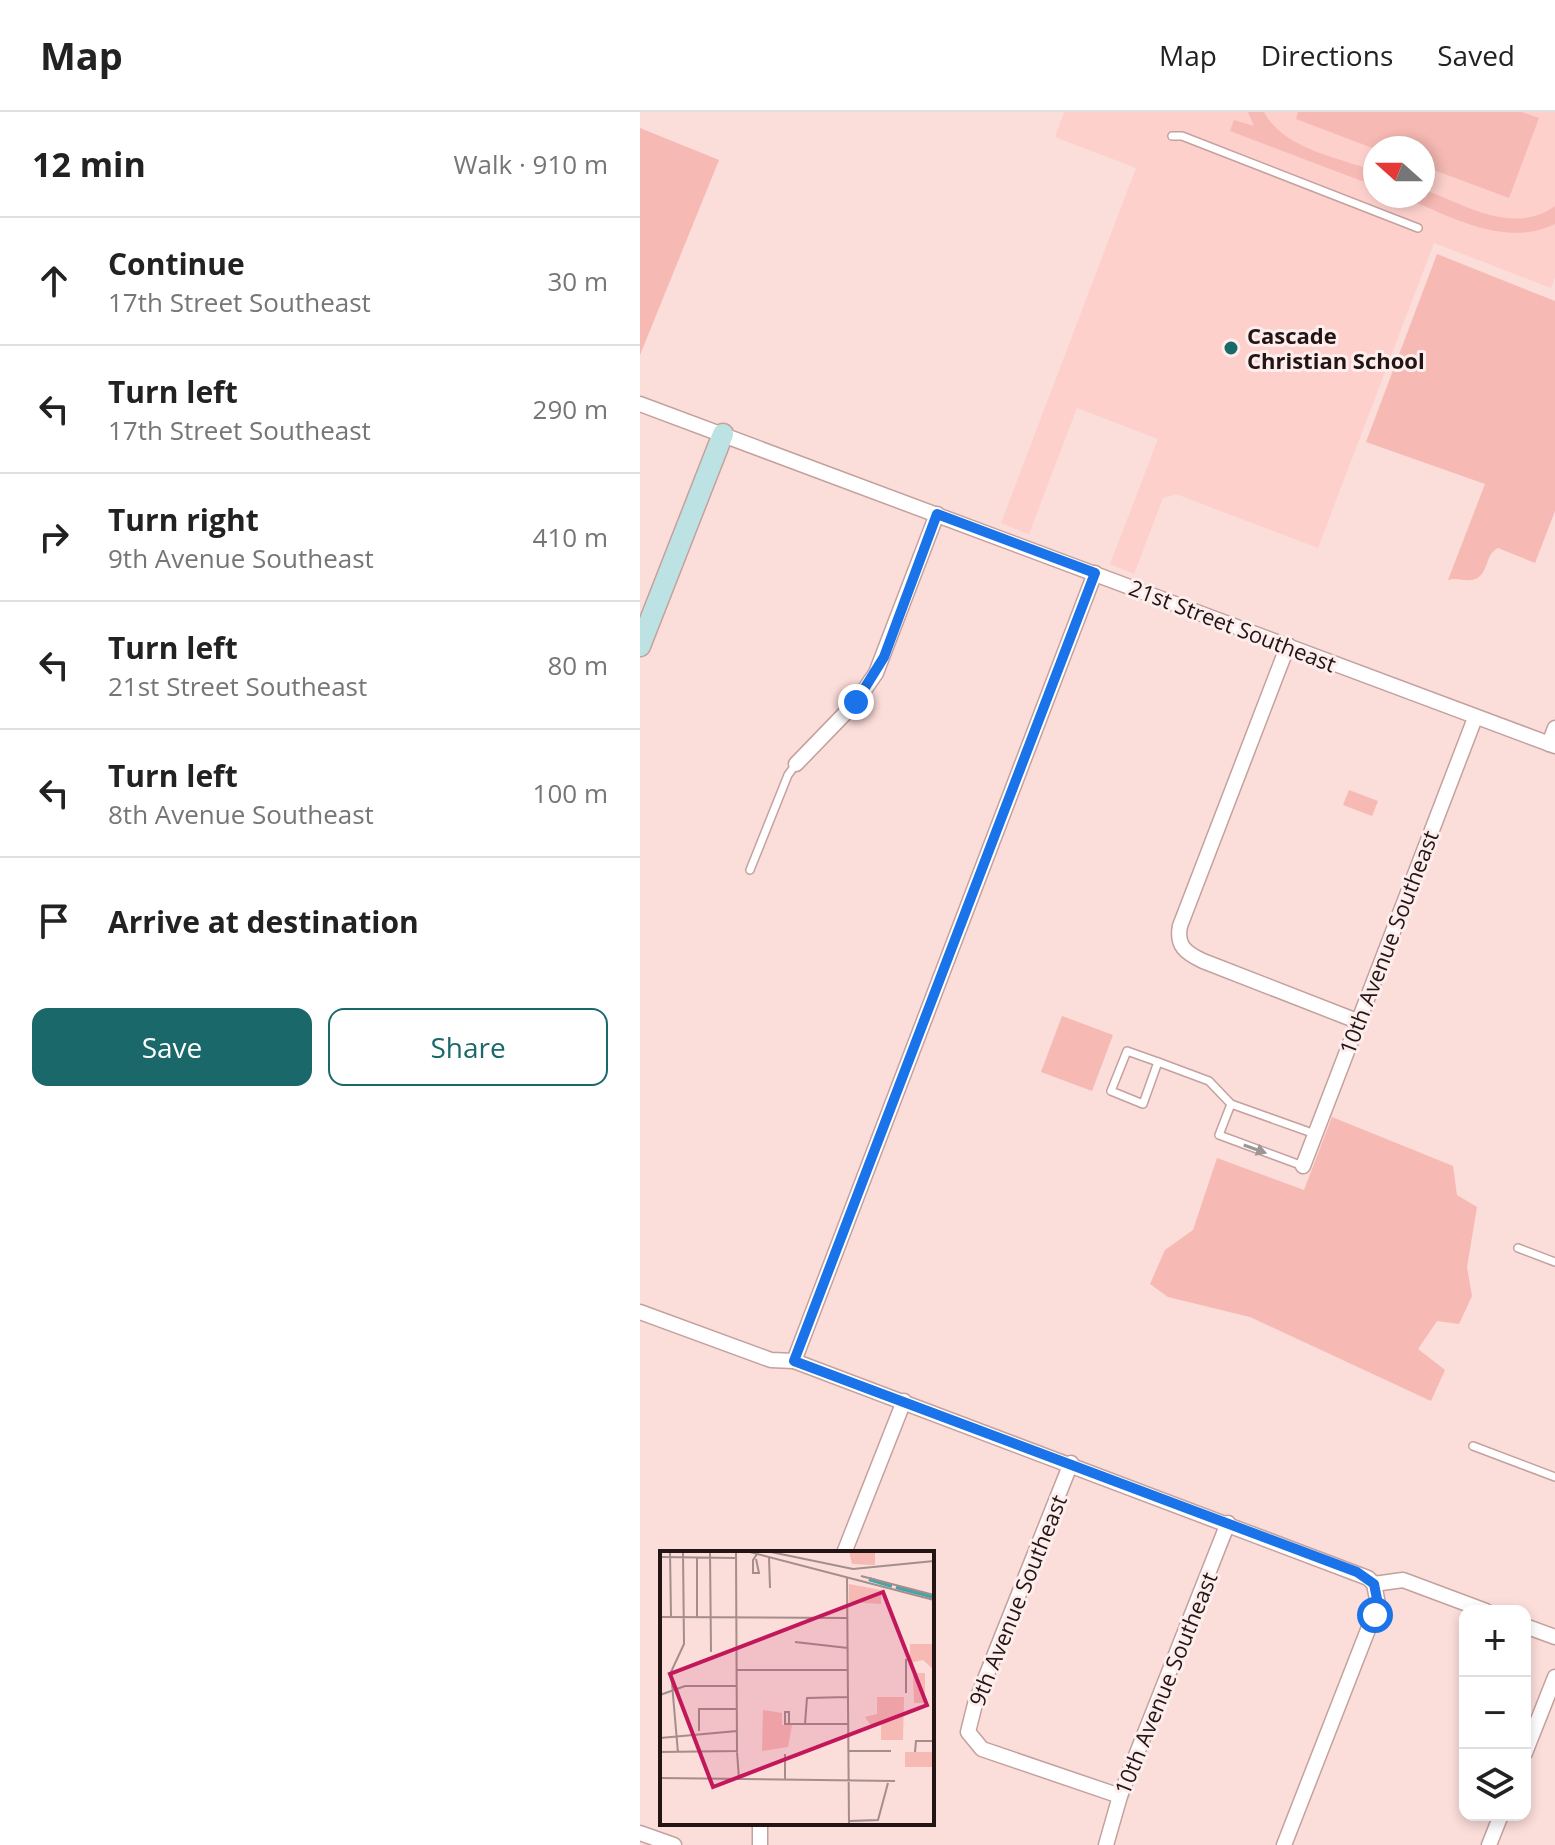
<!DOCTYPE html>
<html lang="en">
<head>
<meta charset="utf-8">
<style>
  body { margin:0; font-family:"Open Sans",sans-serif; background:#f6f6f6; color:#222 }
  .controls { position:absolute; right:24px; bottom:24px; display:grid; overflow:hidden; border-radius:16px; box-shadow:0 4px 12px #0003 }
  .controls button { width:72px; height:72px; display:grid; place-items:center; padding:0; border:0; border-bottom:2px solid #e0e0e0; background:#fff; color:#222; font:40px sans-serif }
  .compass { position:absolute; left:723px; top:24px; width:72px; height:72px; border-radius:50%; background:#fff; box-shadow:0 4px 12px #0003; rotate:291deg }
  .stop { position:absolute; width:24px; height:24px; margin:-18px; border:6px solid #1a73e8; border-radius:50%; background:#fff }
  .stop.end { background:#1a73e8; border-color:#fff; box-shadow:0 2px 8px #0008 }
  .list { margin:0; padding:0; list-style:none }
  h2 { display:flex; justify-content:space-between; align-items:center; height:104px; margin:0; padding:0 32px; font-size:34px }
  h2 small { font-size:26px; font-weight:400; color:#767676 }
  .list li { display:grid; grid-template-columns:52px 1fr auto; gap:24px; align-items:center; box-sizing:border-box; height:128px; padding:0 32px; border-top:2px solid #e0e0e0 }
  .list b { display:block; font-size:30px; white-space:nowrap }
  .list p { margin:0; font-size:26px; white-space:nowrap; color:#767676 }
  .list em { font-size:26px; font-style:normal; color:#767676 }
  .actions { display:flex; gap:16px; padding:24px 32px }
  .actions a { flex:1; padding:18px 0; border:2px solid #1a686a; border-radius:16px; text-align:center; font-size:28px; color:#1a686a }
  .actions .main { background:#1a686a; color:#fff }
  .icon { flex:none; width:44px; height:44px; fill:none; stroke:currentColor; stroke-width:2; stroke-linecap:round; stroke-linejoin:round }
  .map { position:relative; flex:none; width:915px; height:1733px; overflow:hidden }
  header { display:flex; align-items:center; gap:48px; box-sizing:border-box; height:112px; padding:0 40px; background:#fff; border-bottom:2px solid #e0e0e0 }
  header strong { font-size:38px }
  nav { display:flex; gap:44px; margin-inline-start:auto; font-size:28px }
  main { display:flex }
  aside { flex:1; background:#fff }
  .map>svg:first-child { display:block }
  .built { fill:#fdd0cc; fill-rule:evenodd }
  .green { fill:#f6b9b3 }
  .lines { fill:none; stroke-linecap:round; stroke-linejoin:round }
  .lane-casing { stroke:#c4a19e; stroke-width:10 }
  .street-casing { stroke:#c4a19e; stroke-width:17 }
  .secondary-casing { stroke:#c4a19e; stroke-width:23 }
  .lane { stroke:#fff; stroke-width:7 }
  .street { stroke:#fff; stroke-width:14 }
  .secondary { stroke:#bce2e3; stroke-width:20 }
  .oneway { fill:#9c9695 }
  .route { stroke:#1a73e8; stroke-width:10 }
  .poi-dot { fill:#1a686a; stroke:#fdeeed; stroke-width:3 }
  .labels { text-anchor:middle; dominant-baseline:central; stroke-width:6; stroke-linejoin:round; paint-order:stroke }
  .poi-label { font-size:22px; font-weight:bold; fill:#221514; stroke:#fdeeed; text-anchor:start }
  .street-label { font-size:22px; fill:#221514; stroke:#fdeeed }
  .inset-river { fill:none; stroke:#3fa8ac; stroke-width:4 }
  .inset-road { fill:none; stroke:#a48d8b; stroke-width:2 }
  .view { fill:#c2185b; fill-opacity:0.15; stroke:#c2185b; stroke-width:4 }
  .inset-edge { fill:none; stroke:#221514; stroke-width:4 }
</style>
</head>
<body>
<header>
<strong>Map</strong>
<nav><a>Map</a><a>Directions</a><a>Saved</a></nav>
</header>
<main>
<aside>
<h2>12 min<small>Walk · 910 m</small></h2>
<ul class="list">
<li><svg class="icon" aria-label="ahead" viewBox="0 0 24 24"><path d="M12 20V5M6 11l6-6 6 6"/></svg><div><b>Continue</b><p>17th Street Southeast</p></div><em>30 m</em></li>
<li><svg class="icon" aria-label="left" viewBox="0 0 24 24"><path d="M17 20v-9H6M10 6l-5 5 5 5"/></svg><div><b>Turn left</b><p>17th Street Southeast</p></div><em>290 m</em></li>
<li><svg class="icon" aria-label="right" viewBox="0 0 24 24"><path d="M7 20v-9h11M14 6l5 5-5 5"/></svg><div><b>Turn right</b><p>9th Avenue Southeast</p></div><em>410 m</em></li>
<li><svg class="icon" aria-label="left" viewBox="0 0 24 24"><path d="M17 20v-9H6M10 6l-5 5 5 5"/></svg><div><b>Turn left</b><p>21st Street Southeast</p></div><em>80 m</em></li>
<li><svg class="icon" aria-label="left" viewBox="0 0 24 24"><path d="M17 20v-9H6M10 6l-5 5 5 5"/></svg><div><b>Turn left</b><p>8th Avenue Southeast</p></div><em>100 m</em></li>
<li><svg class="icon" aria-label="arrive" viewBox="0 0 24 24"><path d="M6 21V4h12l-3 4 3 4H6"/></svg><div><b>Arrive at destination</b></div></li>
</ul>
<div class="actions"><a class="main">Save</a><a>Share</a></div>
</aside>
<div class="map">
<svg width="915" height="1733" viewBox="0 0 915 1733">
  <rect width="100%" height="100%" fill="#fbddda"/>
  <path class="built" d="M424,0H915V165L911,176L794,131L678,436L536,382L523,386L494,462L470,452L518,327L437,296L389,422L361,411L496,56L415,25ZM735,36H783V84H735Z"/>
  <g class="green">
    <path d="M608,0H624C643,37 699,46 735,59V74L590,19L594,8L614,14Z"/>
    <path d="M658,0H882L899,6L869,86L783,54V36L735,37L656,7Z"/>
    <path d="M0,16L79,48L0,243Z"/>
    <path d="M783,77C825,93 874,124 915,94V112C864,137 809,103 760,84H783Z"/>
    <path d="M797,142L915,189V399L895,451L858,436C846,442 849,455 840,464C831,473 818,464 808,468L845,372L726,330Z"/>
    <path d="M709,678L738,689L732,704L703,693Z"/>
    <path d="M422,904L473,923L452,979L401,960Z"/>
    <path d="M692,1005L813,1054L817,1083L837,1095L827,1155L832,1184L819,1212L797,1209L778,1237L805,1258L791,1289L610,1205L528,1185L510,1172L525,1138L553,1118L577,1046L664,1078Z"/>
  </g>
  <g class="lines">
    <g class="lane-casing">
      <g id="lane">
        <path d="M532,24H542L778,116"/>
        <path d="M110,758L148,663L156,652"/>
        <path d="M487,939L518,950L503,992L471,979Z"/>
        <path d="M518,950L569,969L591,992"/>
        <path d="M663,1054L579,1023L591,992L675,1022"/>
        <path d="M878,1136L915,1150"/>
        <path d="M833,1334L915,1365"/>
      </g>
    </g>
    <g class="street-casing">
      <g id="street">
        <path d="M0,292L915,634"/>
        <path d="M648,533L540,814C536,834 546,841 563,849L717,909"/>
        <path d="M909,632L915,616"/>
        <path d="M156,652L216,590L236,561L297,402"/>
        <path d="M663,1054L835,606"/>
        <path d="M0,1200L131,1248L154,1249L728,1466L734,1472L738,1492L644,1733"/>
        <path d="M154,1249L455,461"/>
        <path d="M431,1351L335,1592L328,1620L342,1637L480,1684"/>
        <path d="M204,1441L264,1289"/>
        <path d="M734,1472L763,1468L846,1499"/>
        <path d="M885,1514L915,1525"/>
        <path d="M885,1641L915,1565"/>
        <path d="M0,1721L34,1733"/>
        <path d="M120,1733V1711"/>
        <path d="M466,1733L480,1684L588,1411"/>
        <path d="M849,1733L861,1703"/>
      </g>
    </g>
    <g class="secondary-casing">
      <path id="secondary" d="M0,534L83,322"/>
    </g>
    <use href="#lane" class="lane"/>
    <use href="#street" class="street"/>
    <use href="#secondary" class="secondary"/>
  </g>
  <defs><path id="oneway-solid" d="M-6-.8H1V-3.2L6.5 0L1 3.2V.8H-6Z" transform="scale(2)"/></defs>
  <use class="oneway" href="#oneway-solid" transform="translate(615 1037) rotate(20)"/>
  <g class="lines">
    <path class="route" d="M216,590L244,545L297,402L455,461L154,1249L717,1460L734,1472L738,1492L735,1503"/>
  </g>
  <circle class="poi-dot" cx="591" cy="236" r="8"/>
  <g class="labels">
    <g class="poi-label">
      <text x="607" y="223">Cascade<tspan x="607" dy="25">Christian School</tspan></text>
    </g>
    <g class="street-label">
      <text transform="translate(593 513) rotate(21)">21st Street Southeast</text>
      <text transform="translate(748 830) rotate(-69)">10th Avenue Southeast</text>
      <text transform="translate(377 1488) rotate(-68)">9th Avenue Southeast</text>
      <text transform="translate(525 1571) rotate(-68)">10th Avenue Southeast</text>
    </g>
  </g>
  <g transform="translate(20 1439)">
    <rect width="274" height="274" fill="#fbddda"/>
    <path d="M189,0L215,1V14L192,13ZM189,33L221,39V53L189,51ZM250,93H274V119L263,109L250,112ZM253,122H265V152H254ZM217,146H244L243,189H221V173H210L205,166L217,163ZM103,159L122,162V174H132L128,196L102,200ZM245,201H274V216H245Z" fill="#f6b9b3"/>
    <path class="inset-river" d="M209,28L232,35M236,36L274,46"/>
    <path class="inset-road" d="M10,0L11,66M50,0L51,101M86,0L274,49M106,0L193,18L274,10M0,6L75,7M109,6L110,37M37,7V66M96,8L99,22H93V9L97,3M201,25L274,44M187,27L189,274M0,66L188,67M135,91L188,97M246,108V142M77,119H188M0,144L25,135H77M129,173V161H125V173H188M145,173L147,147L188,146M39,180V158H77M0,187L77,180M189,200H231M0,201L77,200L76,0M77,201L79,228M255,201L256,190H274M18,202L11,121L24,93L23,0M125,203V228M0,227L235,230M189,270L218,269L228,232"/>
    <path class="view" d="M223,41L267,154L53,236L10,123Z"/>
    <rect width="274" height="274" class="inset-edge"/>
  </g>
</svg>
<div class="controls">
<button>+</button>
<button>−</button>
<button><svg class="icon" aria-label="layers" viewBox="0 0 24 24"><path d="M12 4l9 5-9 5-9-5zM3 14l9 5 9-5"/></svg></button>
</div>
<svg class="compass" viewBox="-18 -18 36 36"><path d="M0-13l5 13h-10z" fill="#e53935"/><path d="M0 13l5-13h-10z" fill="#767676"/></svg>
<div class="stop" style="left:735px;top:1503px"></div>
<div class="stop end" style="left:216px;top:590px"></div>
</div>
</main>
</body>
</html>
